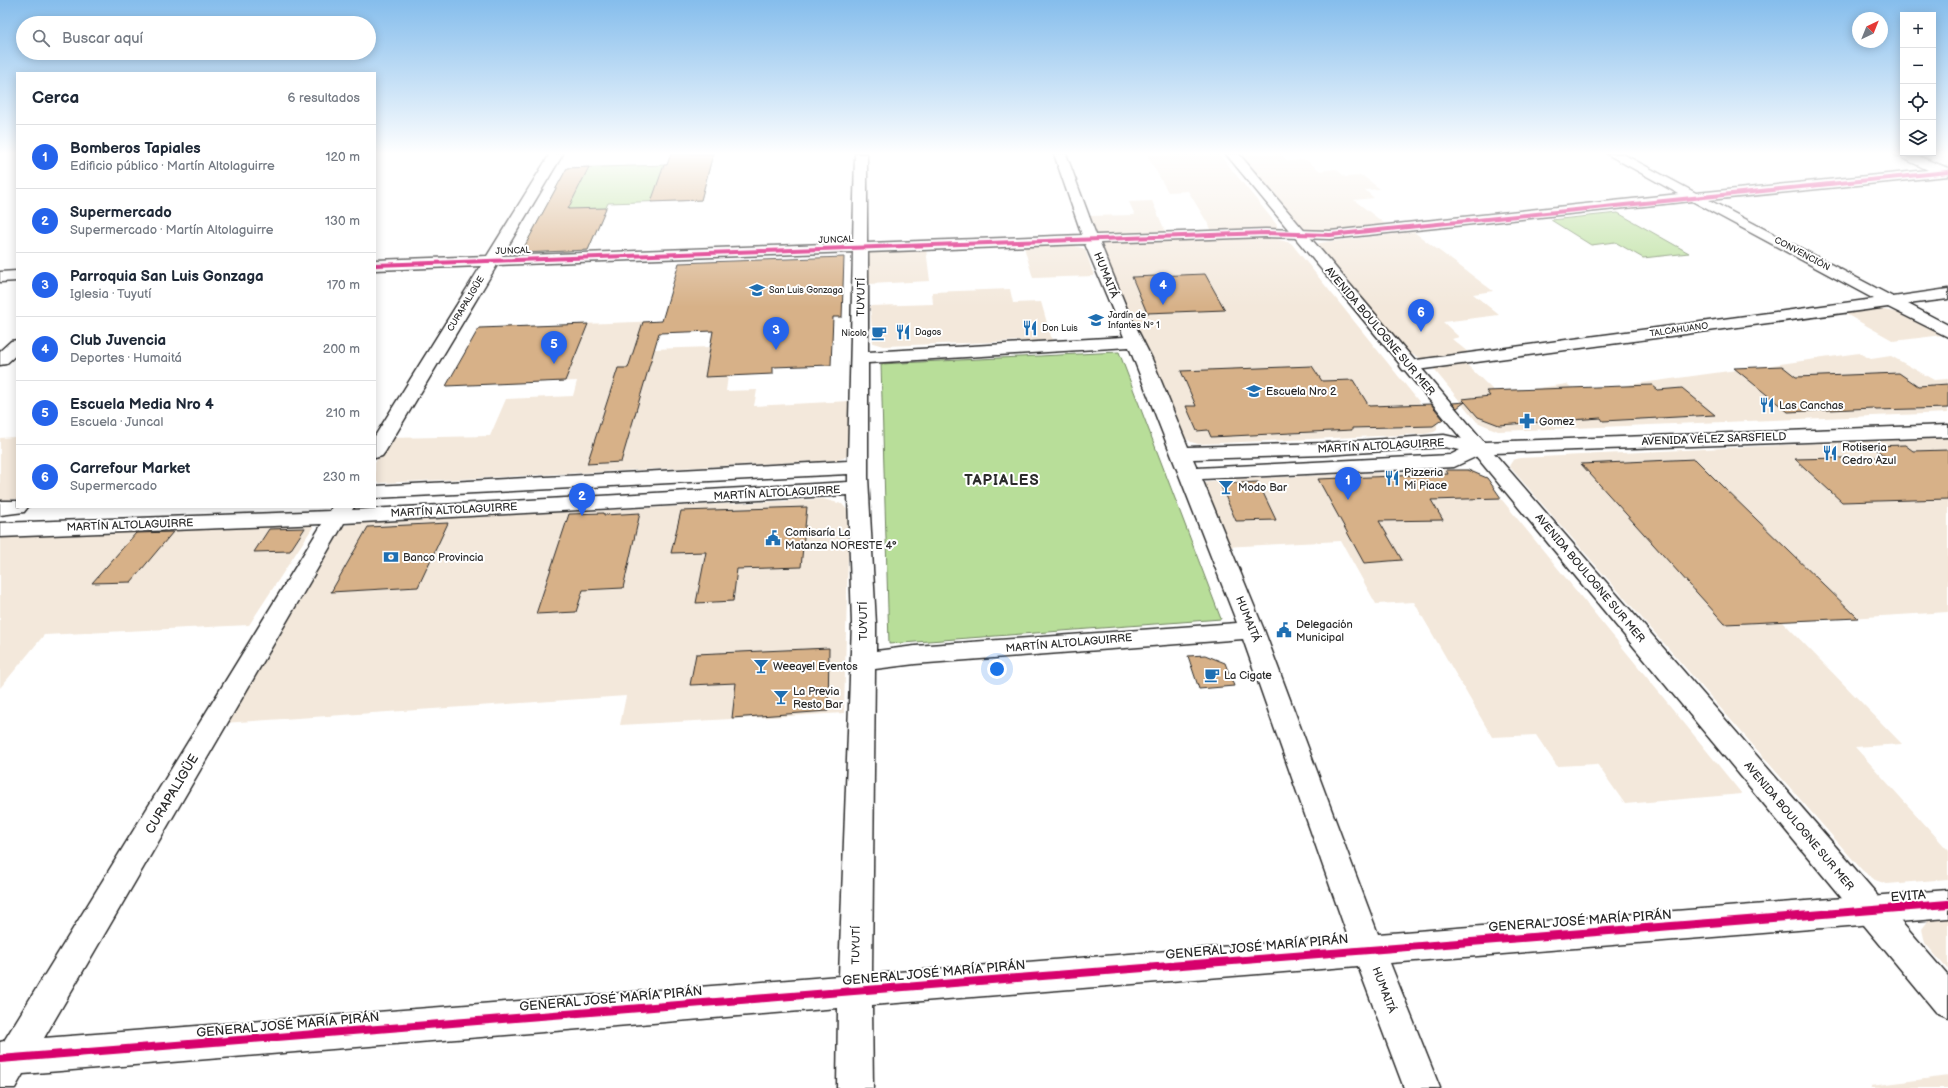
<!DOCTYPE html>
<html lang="es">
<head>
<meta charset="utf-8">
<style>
  body { margin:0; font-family:"Balsamiq Sans",sans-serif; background:#f2f2f3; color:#1f2937 }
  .controls { position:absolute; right:12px; top:12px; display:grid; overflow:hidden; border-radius:0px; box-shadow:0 2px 10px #0003 }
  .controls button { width:36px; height:36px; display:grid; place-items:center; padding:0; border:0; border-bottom:1px solid #e0e1e3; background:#fff; color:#1f2937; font:20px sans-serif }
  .compass { position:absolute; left:1852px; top:12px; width:36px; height:36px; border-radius:50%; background:#fff; box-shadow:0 2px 10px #0003; rotate:43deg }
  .you { position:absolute; left:997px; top:669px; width:14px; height:14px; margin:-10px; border:3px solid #fff; border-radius:50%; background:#1a73e8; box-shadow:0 0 0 6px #1a73e833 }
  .badge { display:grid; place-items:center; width:26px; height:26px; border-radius:50%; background:#2563eb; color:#fff; font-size:13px; font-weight:700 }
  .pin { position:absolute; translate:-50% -33px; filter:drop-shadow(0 1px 2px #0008) }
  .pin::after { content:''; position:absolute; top:21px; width:14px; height:12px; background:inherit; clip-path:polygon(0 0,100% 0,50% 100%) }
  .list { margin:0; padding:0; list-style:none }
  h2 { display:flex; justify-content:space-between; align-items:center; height:52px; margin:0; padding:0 16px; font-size:17px }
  h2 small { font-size:13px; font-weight:400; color:#747a83 }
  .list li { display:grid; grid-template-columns:26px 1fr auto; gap:12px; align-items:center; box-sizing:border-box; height:64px; padding:0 16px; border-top:1px solid #e0e1e3 }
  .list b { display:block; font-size:15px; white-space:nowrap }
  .list p { margin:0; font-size:13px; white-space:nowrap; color:#747a83 }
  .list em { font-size:13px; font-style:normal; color:#747a83 }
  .icon { flex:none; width:22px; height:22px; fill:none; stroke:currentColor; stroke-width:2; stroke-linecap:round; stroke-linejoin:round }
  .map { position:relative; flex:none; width:1948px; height:1088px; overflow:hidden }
  .search { position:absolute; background:#fff; box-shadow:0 2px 10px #0003; left:16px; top:16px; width:360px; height:44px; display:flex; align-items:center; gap:10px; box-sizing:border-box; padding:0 14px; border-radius:22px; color:#747a83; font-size:15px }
  .panel { position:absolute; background:#fff; box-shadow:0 2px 10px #0003; left:16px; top:72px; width:360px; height:436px; border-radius:0px }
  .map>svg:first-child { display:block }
  .built { fill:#f3e8db }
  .green { fill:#b8de99; stroke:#728462 }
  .building { fill:#d7b188; stroke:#2b2b2b }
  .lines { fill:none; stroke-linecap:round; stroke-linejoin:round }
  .minor-casing { stroke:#2b2b2b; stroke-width:3 }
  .major-casing { stroke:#2b2b2b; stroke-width:3 }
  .minor { fill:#fff; fill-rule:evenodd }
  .major { fill:#fff; fill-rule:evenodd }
  .cycleway-far1-casing { stroke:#fff; stroke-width:5.5 }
  .cycleway-casing { stroke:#fff; stroke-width:11 }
  .cycleway-far1 { stroke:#d6006c; stroke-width:4 }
  .cycleway { stroke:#d6006c; stroke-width:8 }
  .labels { text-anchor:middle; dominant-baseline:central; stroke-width:4; stroke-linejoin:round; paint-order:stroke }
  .far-street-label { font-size:9px; fill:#2b2b2b; stroke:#fff }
  .far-poi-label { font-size:9px; fill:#2b2b2b; stroke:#fff; text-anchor:start }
  .street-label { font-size:11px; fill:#2b2b2b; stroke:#fff }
  .poi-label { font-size:11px; fill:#2b2b2b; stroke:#fff; text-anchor:start }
  .near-street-label { font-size:13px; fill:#2b2b2b; stroke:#fff }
  .district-label { font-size:15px; font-weight:bold; letter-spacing:1px; fill:#2b2b2b; stroke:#fff }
</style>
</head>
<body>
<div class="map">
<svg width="1948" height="1088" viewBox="0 0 1948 1088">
  <rect width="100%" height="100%" fill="#fff"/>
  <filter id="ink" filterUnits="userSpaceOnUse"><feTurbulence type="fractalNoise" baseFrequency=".025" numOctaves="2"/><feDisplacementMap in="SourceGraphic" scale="8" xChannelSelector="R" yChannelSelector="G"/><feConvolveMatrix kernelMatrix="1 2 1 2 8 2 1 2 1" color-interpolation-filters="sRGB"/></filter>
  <g filter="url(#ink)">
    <g class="built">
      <path d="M1219,154L1277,225V228L1274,230L1213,232L1188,191L1168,192L1147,155Z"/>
      <path d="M1240,154H1280L1288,161L1306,160L1320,171L1336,169L1345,177L1363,176L1380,189L1365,190L1374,198L1354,200L1389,227L1329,234L1306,231L1298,228Z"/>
      <path d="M1152,201L1167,235L1102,237L1094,235L1086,216L1135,215L1129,202Z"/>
      <path d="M1414,232L1493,291L1473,294L1499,315L1443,322L1459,337L1452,339L1469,353L1426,359L1420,358L1409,353L1315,247L1316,244L1325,242Z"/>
      <path d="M1273,238L1291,243L1437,424V430L1434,432L1424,434L1198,444L1191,442L1181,435L1099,246L1107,243Z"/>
      <path d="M1075,246L1085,249L1094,276L1033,278L1024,247Z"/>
      <path d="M926,249L930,281L869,284L868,253Z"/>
      <path d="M844,257L842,317L747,321L659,333L654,349L710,347L705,377L728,376L726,391L757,390L754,406L850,401L849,454L844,458L837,460L380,483L375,481V463L389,438L490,436L506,399L573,396L577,381L446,386L479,328L662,321L679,263Z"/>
      <path d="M1010,289L1013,303L1041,302L1052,340L883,346L873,343L870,306L933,304L932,292Z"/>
      <path d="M1880,309L1908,315L1943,335L1894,341L1844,313Z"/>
      <path d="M1859,353L1871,359L1891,356L1934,380L1948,379V413L1498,431L1477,422L1432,367L1464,362L1497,394L1567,384L1577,392Z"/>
      <path d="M17,434V499L0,500V438L14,437Z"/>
      <path d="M1948,437V612L1783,622L1902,744L1855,747L1948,850V879L1887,884L1875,880L1862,870L1509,466L1513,460L1520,458Z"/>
      <path d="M1466,469L1475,472L1485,479L1742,794L1625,804L1597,764L1557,766L1536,735L1492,737L1414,602L1376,604L1341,541L1223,547L1202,484L1215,480Z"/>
      <path d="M823,499L842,504L849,512L844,713L620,725L626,696L223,723L338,527L355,523Z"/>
      <path d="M312,524L313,527L249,625L44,635L0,688V536Z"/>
      <path d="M1948,915V970L1925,943L1922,929L1928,921L1937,916Z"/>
      <path d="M1948,1076V1088H1872L1871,1086Z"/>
    </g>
    <g class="green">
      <path d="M671,154H713L701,200L608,203L588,250L521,253L567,168L667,165Z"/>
      <path d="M1618,213L1689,253L1643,258L1615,242L1591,245L1551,220Z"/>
      <path d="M1119,352L1221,619L889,644L881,364Z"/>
    </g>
    <g class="building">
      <path d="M671,154H713L701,200L651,202L664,165H667Z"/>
      <path d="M589,167L568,209L606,208L588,250L521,253L567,168Z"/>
      <path d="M844,257L842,317H833L831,365L773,367V374L705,377L713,331L659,333L621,462L587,464L618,368H628L643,322L662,321L679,263Z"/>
      <path d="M1205,274L1225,310L1147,313L1132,277Z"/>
      <path d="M588,324L565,381L446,386L479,328Z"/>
      <path d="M1312,366L1322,381L1353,380L1369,406L1431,404L1443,419L1433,426L1352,428V430L1211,437L1208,430L1197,431L1186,406H1196L1181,371Z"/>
      <path d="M1782,366L1796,377L1899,373L1918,386L1948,384V408L1876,410L1873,408L1788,412L1734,368Z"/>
      <path d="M1652,385L1658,390L1682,388L1715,415L1603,421L1601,418L1499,425L1478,417L1465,402L1457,408L1452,403L1465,402L1462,399L1490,396L1486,391Z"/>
      <path d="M1905,445L1913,451L1948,450V499L1842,502L1795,459L1886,457L1872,446Z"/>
      <path d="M1695,459L1720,484L1858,618L1725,624L1581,464Z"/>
      <path d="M1446,470H1468L1487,478L1501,498L1431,500L1443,520L1379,521L1402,560L1364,563L1318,479L1448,474Z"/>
      <path d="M1258,482L1276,520L1236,521L1220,484Z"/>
      <path d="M807,507L801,567L737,569L733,601L696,603L706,552L671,553L681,511Z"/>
      <path d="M604,513V515L640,513L623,588L583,590L576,612L536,614L569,514Z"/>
      <path d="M448,523L418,587L331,592L368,527Z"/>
      <path d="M305,528L290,551L254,552L269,529Z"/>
      <path d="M173,532L131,582L92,583L136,533Z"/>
      <path d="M829,648L828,711L732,718L736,683L690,685L696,654Z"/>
      <path d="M1205,655L1225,663L1234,686L1199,689L1188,656Z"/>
    </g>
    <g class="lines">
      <g class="minor-casing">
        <g id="minor">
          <path d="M550,154H563L502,256L853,243L855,154H867V243L1082,235L1054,154H1066L1096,235L1265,229L1330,231L1679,194L1607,154H1623L1696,193L1928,170L1894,154H1912L1948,168V176L1709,200L1893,297L1948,289V299L1908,304L1948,325V337L1888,307L1409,371L1403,370L1400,366L1403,362L1409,361L1874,299L1692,201L1330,239L1265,237L1100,243L1127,309L1152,359L1188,447L1326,443L1444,435L1486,444L1489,448L1486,452L1454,467L1202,479L1264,630L1378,934L1948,890V918L1390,963L1440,1088H1404L1358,966L872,1005L873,1088H837L838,1008L23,1074L15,1088H0V1042L4,1041L322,524L0,537V523L330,511L332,507H354L352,510L848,482V474L375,498V486L848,461L853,252L497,265L385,452L382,456L375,458V436L481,266L375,270V260L487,256ZM1085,244L1124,337L868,352V252ZM1129,347L1237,623L915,646L876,651V624L868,477V363ZM1444,447L1460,450L1450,455L1197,468L1193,459L1326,455ZM848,495L852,624L839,976L44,1038L344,523ZM1243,639L1348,937L872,974L875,669L915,664Z"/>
          <path d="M17,271V281L0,282V272Z"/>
          <path d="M17,340V354L6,364L0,365V351L11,341Z"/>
          <path d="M0,501H17V507H28L24,512L0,515Z"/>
        </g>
      </g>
      <g class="major-casing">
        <path id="major" d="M1226,154H1239L1484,442L1948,425V437L1494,453L1948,976V1017L1936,1012Z"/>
      </g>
      <use href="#minor" class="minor"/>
      <use href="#major" class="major"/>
      <g class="cycleway-far1-casing">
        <path id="cycleway-far1" d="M375,265L1265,233L1330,235L1948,172"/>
      </g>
      <g class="cycleway-casing">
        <path id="cycleway" d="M0,1059L1948,904"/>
      </g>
      <use href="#cycleway-far1" class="cycleway-far1"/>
      <use href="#cycleway" class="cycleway"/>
    </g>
  </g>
  <linearGradient id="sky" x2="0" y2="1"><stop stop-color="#85bdec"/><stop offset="0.5" stop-color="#fff"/><stop offset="1" stop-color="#fff" stop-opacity="0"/></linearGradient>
  <rect width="1948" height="307" fill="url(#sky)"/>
  <defs>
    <g id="school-bare" transform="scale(1.2)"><path d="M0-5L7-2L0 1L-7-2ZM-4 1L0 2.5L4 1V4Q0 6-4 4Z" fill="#1f6fb2" stroke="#fff" stroke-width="2.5" paint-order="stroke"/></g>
    <g id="restaurant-bare" transform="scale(1.2)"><path d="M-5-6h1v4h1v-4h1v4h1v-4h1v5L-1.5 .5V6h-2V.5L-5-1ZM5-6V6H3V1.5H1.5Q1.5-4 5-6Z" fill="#1f6fb2" stroke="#fff" stroke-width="2.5" paint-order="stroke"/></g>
    <g id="cafe-bare" transform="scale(1.2)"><path d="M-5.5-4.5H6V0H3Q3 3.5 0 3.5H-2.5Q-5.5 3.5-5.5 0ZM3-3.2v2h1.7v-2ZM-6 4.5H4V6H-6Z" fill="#1f6fb2" stroke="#fff" stroke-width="2.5" paint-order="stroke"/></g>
    <g id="pharmacy-bare" transform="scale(1.2)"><path d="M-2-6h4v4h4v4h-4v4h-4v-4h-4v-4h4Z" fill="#1f6fb2" stroke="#fff" stroke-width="2.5" paint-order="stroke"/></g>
    <g id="bar-bare" transform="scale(1.2)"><path d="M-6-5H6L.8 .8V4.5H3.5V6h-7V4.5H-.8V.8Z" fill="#1f6fb2" stroke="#fff" stroke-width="2.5" paint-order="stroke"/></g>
    <g id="civic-bare" transform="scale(1.2)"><path d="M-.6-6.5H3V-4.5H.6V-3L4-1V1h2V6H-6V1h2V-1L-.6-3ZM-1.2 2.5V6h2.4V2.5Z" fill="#1f6fb2" stroke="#fff" stroke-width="2.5" paint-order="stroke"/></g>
    <g id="bank-bare" transform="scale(1.2)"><path d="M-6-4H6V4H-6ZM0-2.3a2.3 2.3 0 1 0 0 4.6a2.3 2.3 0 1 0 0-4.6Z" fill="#1f6fb2" stroke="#fff" stroke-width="2.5" paint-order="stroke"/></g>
  </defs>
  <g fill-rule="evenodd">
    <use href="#school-bare" x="757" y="290"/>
    <use href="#school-bare" x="1096" y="320"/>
    <use href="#restaurant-bare" x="1030" y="328"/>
    <use href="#restaurant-bare" x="903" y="332"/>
    <use href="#cafe-bare" x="879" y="333"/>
    <use href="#school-bare" x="1254" y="391"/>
    <use href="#restaurant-bare" x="1767" y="405"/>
    <use href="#pharmacy-bare" x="1527" y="421"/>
    <use href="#restaurant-bare" x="1830" y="453"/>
    <use href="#restaurant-bare" x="1392" y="478"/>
    <use href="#bar-bare" x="1226" y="487"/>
    <use href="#civic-bare" x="773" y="538"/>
    <use href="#bank-bare" x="391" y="557"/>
    <use href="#civic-bare" x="1284" y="630"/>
    <use href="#bar-bare" x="761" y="666"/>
    <use href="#cafe-bare" x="1212" y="675"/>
    <use href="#bar-bare" x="781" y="697"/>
  </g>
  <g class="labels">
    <g class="far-street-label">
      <text transform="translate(836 240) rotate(-2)">JUNCAL</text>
      <text transform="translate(513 251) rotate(-2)">JUNCAL</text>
      <text transform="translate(1802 254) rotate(28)">CONVENCIÓN</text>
      <text transform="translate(466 304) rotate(-59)">CURAPALIGÜE</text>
      <text transform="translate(1679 330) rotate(-8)">TALCAHUANO</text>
    </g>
    <g class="far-poi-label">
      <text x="769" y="290">San Luis Gonzaga</text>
      <text x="1108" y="315">Jardín de<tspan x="1108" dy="10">Infantes Nº 1</tspan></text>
      <text x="1042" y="328">Don Luis</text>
      <text x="915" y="332">Dagos</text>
      <text x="867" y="333" text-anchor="end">Nicolo</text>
    </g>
    <g class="street-label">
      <text transform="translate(1106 275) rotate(68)">HUMAITÁ</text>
      <text transform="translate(861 297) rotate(-89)">TUYUTÍ</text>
      <text transform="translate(1380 331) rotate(50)">AVENIDA BOULOGNE SUR MER</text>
      <text transform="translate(1714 439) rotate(-2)">AVENIDA VÉLEZ SARSFIELD</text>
      <text transform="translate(1381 446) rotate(-3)">MARTÍN ALTOLAGUIRRE</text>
      <text transform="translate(777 493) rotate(-3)">MARTÍN ALTOLAGUIRRE</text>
      <text transform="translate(454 510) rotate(-3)">MARTÍN ALTOLAGUIRRE</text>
      <text transform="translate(130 525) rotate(-2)">MARTÍN ALTOLAGUIRRE</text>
      <text transform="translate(1590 578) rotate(50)">AVENIDA BOULOGNE SUR MER</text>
      <text transform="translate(1248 619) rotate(68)">HUMAITÁ</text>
      <text transform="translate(863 621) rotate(-90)">TUYUTÍ</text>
      <text transform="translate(1069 643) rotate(-5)">MARTÍN ALTOLAGUIRRE</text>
      <text transform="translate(1799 826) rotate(50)">AVENIDA BOULOGNE SUR MER</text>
      <text transform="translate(856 945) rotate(-89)">TUYUTÍ</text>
      <text transform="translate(1384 990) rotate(69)">HUMAITÁ</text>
    </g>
    <g class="poi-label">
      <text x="1266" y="391">Escuela Nro 2</text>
      <text x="1779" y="405">Las Canchas</text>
      <text x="1539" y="421">Gomez</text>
      <text x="1842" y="447">Rotiseria<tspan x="1842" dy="13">Cedro Azul</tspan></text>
      <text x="1404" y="472">Pizzeria<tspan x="1404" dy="13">Mi Piace</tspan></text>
      <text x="1238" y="487">Modo Bar</text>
      <text x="785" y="532">Comisaría La<tspan x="785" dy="13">Matanza NORESTE 4°</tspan></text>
      <text x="403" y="557">Banco Provincia</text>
      <text x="1296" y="624">Delegación<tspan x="1296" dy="13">Municipal</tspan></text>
      <text x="773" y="666">Weeayel Eventos</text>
      <text x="1224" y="675">La Cigate</text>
      <text x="793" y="691">La Previa<tspan x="793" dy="13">Resto Bar</tspan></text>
    </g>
    <g class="near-street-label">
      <text transform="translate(172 794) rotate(-59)">CURAPALIGÜE</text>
      <text transform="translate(1908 896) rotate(-5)">EVITA</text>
      <text transform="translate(1580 921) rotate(-4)">GENERAL JOSÉ MARÍA PIRÁN</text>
      <text transform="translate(1257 947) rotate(-5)">GENERAL JOSÉ MARÍA PIRÁN</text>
      <text transform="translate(934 973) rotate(-5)">GENERAL JOSÉ MARÍA PIRÁN</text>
      <text transform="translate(611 999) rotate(-5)">GENERAL JOSÉ MARÍA PIRÁN</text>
      <text transform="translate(288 1025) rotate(-5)">GENERAL JOSÉ MARÍA PIRÁN</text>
    </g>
    <g class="district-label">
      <text x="1002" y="480">TAPIALES</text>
    </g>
  </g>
</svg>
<div class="controls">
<button>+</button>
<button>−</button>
<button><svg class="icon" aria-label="locate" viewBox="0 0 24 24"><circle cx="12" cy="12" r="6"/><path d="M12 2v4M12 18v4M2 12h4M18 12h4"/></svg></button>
<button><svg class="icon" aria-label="layers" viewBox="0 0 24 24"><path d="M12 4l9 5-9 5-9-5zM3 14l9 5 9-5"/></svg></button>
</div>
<svg class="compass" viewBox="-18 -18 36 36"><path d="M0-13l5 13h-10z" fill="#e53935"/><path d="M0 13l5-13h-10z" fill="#747a83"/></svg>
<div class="you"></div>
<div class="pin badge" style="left:1348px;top:500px">1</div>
<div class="pin badge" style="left:582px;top:516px">2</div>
<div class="pin badge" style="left:776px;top:350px">3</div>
<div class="pin badge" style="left:1163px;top:305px">4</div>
<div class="pin badge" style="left:554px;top:364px">5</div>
<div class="pin badge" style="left:1421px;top:332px">6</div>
<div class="search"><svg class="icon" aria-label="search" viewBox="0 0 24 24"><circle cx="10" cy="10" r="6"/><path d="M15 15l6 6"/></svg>Buscar aquí</div>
<section class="panel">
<h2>Cerca<small>6 resultados</small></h2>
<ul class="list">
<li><span class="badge">1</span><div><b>Bomberos Tapiales</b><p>Edificio público · Martín Altolaguirre</p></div><em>120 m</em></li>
<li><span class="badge">2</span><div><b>Supermercado</b><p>Supermercado · Martín Altolaguirre</p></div><em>130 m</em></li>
<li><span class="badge">3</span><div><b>Parroquia San Luis Gonzaga</b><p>Iglesia · Tuyutí</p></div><em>170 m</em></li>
<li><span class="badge">4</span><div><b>Club Juvencia</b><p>Deportes · Humaitá</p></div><em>200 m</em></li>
<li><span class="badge">5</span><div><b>Escuela Media Nro 4</b><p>Escuela · Juncal</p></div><em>210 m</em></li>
<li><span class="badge">6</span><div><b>Carrefour Market</b><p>Supermercado</p></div><em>230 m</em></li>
</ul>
</section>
</div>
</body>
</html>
